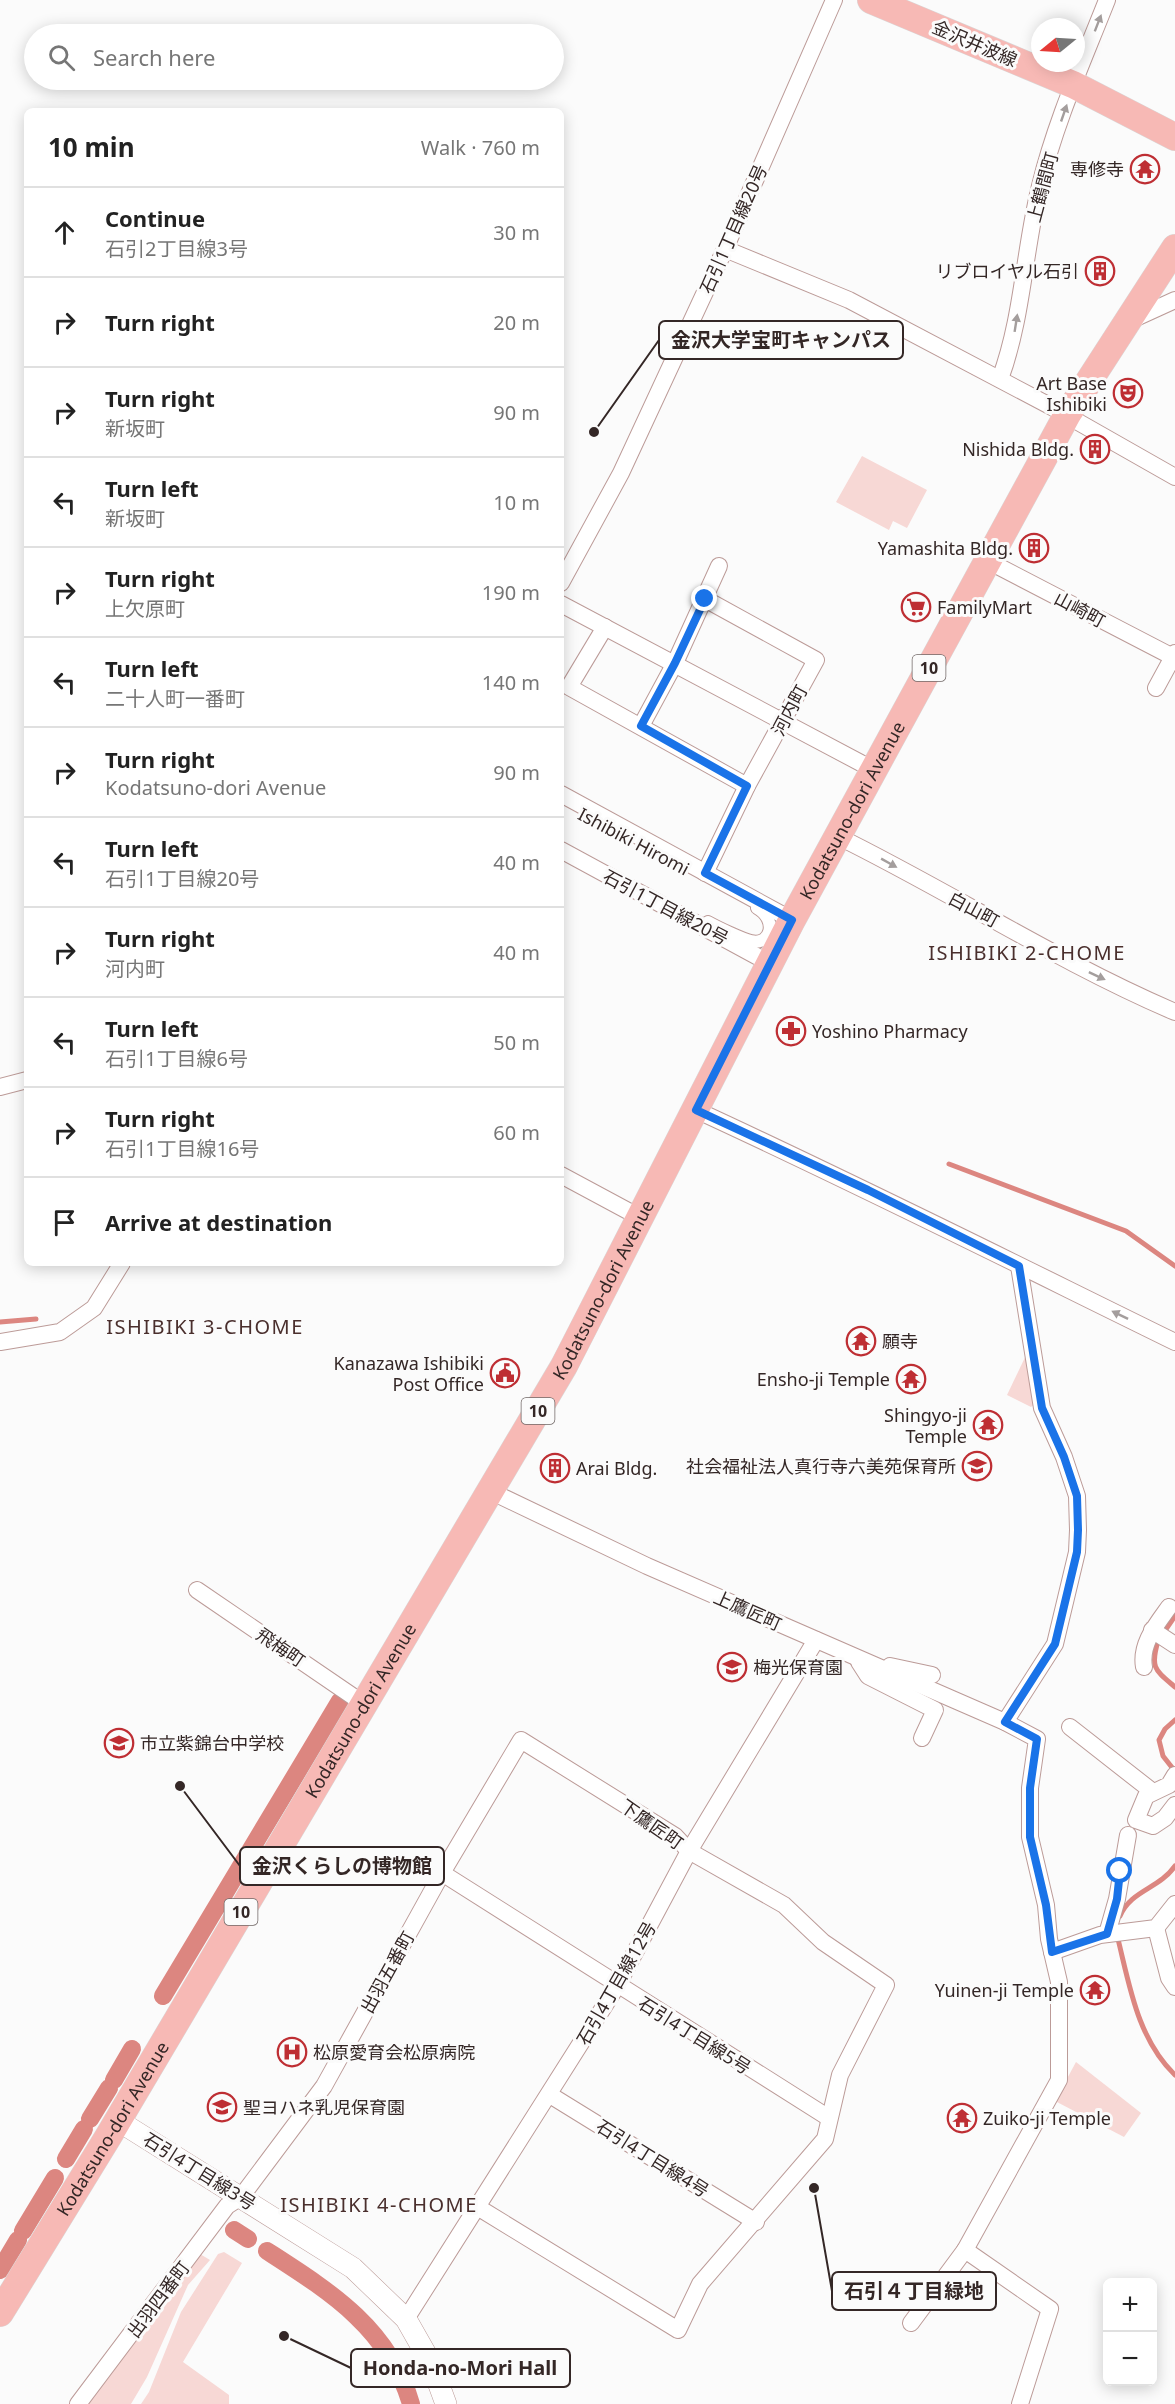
<!DOCTYPE html>
<html lang="en">
<head>
<meta charset="utf-8">
<style>
  body { margin:0; font-family:"Noto Sans","Noto Sans JP",sans-serif; background:#f2f2f2; color:#222 }
  .controls { position:absolute; right:18px; bottom:18px; display:grid; overflow:hidden; border-radius:9px; box-shadow:0 3px 15px #0003 }
  .controls button { width:54px; height:54px; display:grid; place-items:center; padding:0; border:0; border-bottom:2px solid #e0e0e0; background:#fff; color:#222; font:30px sans-serif }
  .compass { position:absolute; left:1031px; top:18px; width:54px; height:54px; border-radius:50%; background:#fff; box-shadow:0 3px 15px #0003; rotate:252deg }
  .stop { position:absolute; width:18px; height:18px; margin:-14px; border:4px solid #1a73e8; border-radius:50%; background:#fff }
  .stop.end { background:#1a73e8; border-color:#fff; box-shadow:0 2px 6px #0008 }
  .list { margin:0; padding:0; list-style:none }
  h2 { display:flex; justify-content:space-between; align-items:center; height:78px; margin:0; padding:0 24px; font-size:26px }
  h2 small { font-size:20px; font-weight:400; color:#767676 }
  .list li { display:grid; grid-template-columns:39px 1fr auto; gap:18px; align-items:center; box-sizing:border-box; height:90px; padding:0 24px; border-top:2px solid #e0e0e0 }
  .list b { display:block; font-size:22px; white-space:nowrap }
  .list p { margin:0; font-size:20px; white-space:nowrap; color:#767676 }
  .list em { font-size:20px; font-style:normal; color:#767676 }
  .icon { flex:none; width:33px; height:33px; fill:none; stroke:currentColor; stroke-width:2; stroke-linecap:round; stroke-linejoin:round }
  .map { position:relative; flex:none; width:1175px; height:2404px; overflow:hidden }
  .search { position:absolute; background:#fff; box-shadow:0 3px 15px #0003; left:24px; top:24px; width:540px; height:66px; display:flex; align-items:center; gap:15px; box-sizing:border-box; padding:0 21px; border-radius:33px; color:#767676; font-size:22px }
  .panel { position:absolute; background:#fff; box-shadow:0 3px 15px #0003; left:24px; top:108px; width:540px; height:1158px; border-radius:9px }
  .map>svg:first-child { display:block }
  .green { fill:#f7d8d5 }
  .lines { fill:none; stroke-linecap:round; stroke-linejoin:round }
  .stream { stroke:#dc8680; stroke-width:5 }
  .canal { stroke:#dc8680; stroke-width:18 }
  .pedestrian-casing { stroke:#bc9b98; stroke-width:14 }
  .minor-casing { stroke:#bc9b98; stroke-width:18 }
  .tertiary-casing { stroke:#bc9b98; stroke-width:22 }
  .primary-casing { stroke:#dad8d8; stroke-width:28 }
  .pedestrian { stroke:#fff; stroke-width:12 }
  .minor { stroke:#fff; stroke-width:16 }
  .tertiary { stroke:#fff; stroke-width:21 }
  .primary { stroke:#f7b9b5; stroke-width:27 }
  .oneway { fill:#a49e9d }
  .route { stroke:#1a73e8; stroke-width:8 }
  .labels { text-anchor:middle; dominant-baseline:central; stroke-width:6; stroke-linejoin:round; paint-order:stroke }
  .shield { fill:#fbfbfb; stroke:#706766; stroke-width:1.5 }
  .shield-label { font-size:16px; font-weight:bold; fill:#342726 }
  .street-label { font-size:18px; fill:#342726; stroke:#fbfbfb }
  .poi-label { font-size:18px; fill:#342726; stroke:#fbfbfb; text-anchor:end }
  .neighbourhood-label { font-size:20px; letter-spacing:1.5px; fill:#4a2f2d; stroke:#fbfbfb }
  .leader { fill:none; stroke:#342726; stroke-width:2 }
  .callout-dot { fill:#342726; stroke:#fbfbfb; stroke-width:2 }
  .callout { fill:#fbfbfb; stroke:#342726; stroke-width:2 }
  .callout-label { font-size:20px; text-anchor:middle; font-weight:bold; fill:#342726 }
</style>
</head>
<body>
<div class="map">
<svg width="1175" height="2404" viewBox="0 0 1175 2404">
  <rect width="100%" height="100%" fill="#fbfbfb"/>
  <g class="green">
    <path d="M862,456L927,490L907,528L893,521L889,530L836,502Z"/>
    <path d="M1028,1351L1037,1402L1031,1407L1007,1395Z"/>
    <path d="M1076,2062L1141,2113L1124,2137L1055,2101Z"/>
    <path d="M224,2252L242,2263L183,2362L229,2395V2404H141L149,2392L181,2312L218,2254Z"/>
    <path d="M200,2254L210,2260L188,2285L147,2377L131,2404H87Z"/>
  </g>
  <g class="lines">
    <g class="stream">
      <path d="M949,1164L1126,1231L1175,1266"/>
      <path d="M0,1322L36,1319"/>
      <path d="M1164,1632L1175,1616"/>
      <path d="M1158,1641C1150,1668 1155,1670 1175,1687"/>
      <path d="M1174,1770L1163,1756L1159,1740L1165,1729L1175,1720"/>
      <path d="M1120,1916C1131,1890 1159,1889 1175,1866"/>
      <path d="M1118,1939C1130,1988 1138,2039 1175,2075"/>
    </g>
    <g class="canal">
      <path d="M163,1996L340,1701"/>
      <path d="M114,2080L132,2049"/>
      <path d="M90,2119L109,2088"/>
      <path d="M66,2159L84,2129"/>
      <path d="M234,2230L248,2239"/>
      <path d="M23,2231L55,2178"/>
      <path d="M267,2251C329,2291 389,2328 411,2404"/>
      <path d="M0,2270L18,2240"/>
    </g>
    <g class="pedestrian-casing">
      <path id="pedestrian" d="M708,922C717,927 742,939 751,941C771,946 778,920 757,908"/>
    </g>
    <g class="minor-casing">
      <g id="minor">
        <path d="M725,249L849,300L1050,406L1175,477"/>
        <path d="M1129,321L1175,300"/>
        <path d="M1000,379C1023,317 1024,250 1040,186C1055,123 1083,61 1107,0"/>
        <path d="M988,561L1173,657"/>
        <path d="M561,583L621,473L725,249L834,0"/>
        <path d="M705,599L816,660L747,786L705,873"/>
        <path d="M561,604L874,770"/>
        <path d="M605,627L569,687L747,786"/>
        <path d="M1156,688L1175,653"/>
        <path d="M641,726L675,663L719,566"/>
        <path d="M561,794L792,920"/>
        <path d="M837,836C951,892 1058,962 1175,1012"/>
        <path d="M561,850L771,964"/>
        <path d="M0,1087L27,1080"/>
        <path d="M696,1110C857,1184 1016,1264 1175,1342"/>
        <path d="M561,1175L641,1218"/>
        <path d="M0,1342L60,1332L94,1308L122,1263"/>
        <path d="M490,1491L647,1566L1005,1722L1037,1739L1030,1788V1837L1046,1905L1049,1939L1059,1982V2080L965,2250L911,2323"/>
        <path d="M197,1590L364,1704"/>
        <path d="M1152,1630L1175,1645"/>
        <path d="M859,1662L868,1676L935,1710L922,1738"/>
        <path d="M890,1666L932,1675"/>
        <path d="M1144,1667C1140,1644 1156,1625 1169,1607"/>
        <path d="M1005,1722L1055,1644L1077,1552L1078,1530L1077,1496L1064,1457L1042,1408L1019,1266"/>
        <path d="M1070,1727L1153,1792"/>
        <path d="M1175,1775L1169,1785L1146,1796L1136,1820L1153,1826L1165,1818L1175,1805"/>
        <path d="M442,1873L829,2118"/>
        <path d="M1156,1928L1169,1978L1175,1987"/>
        <path d="M1107,1934L1117,1899L1128,1835"/>
        <path d="M1052,1952L1100,1935L1156,1928L1175,1904"/>
        <path d="M550,2095L756,2222"/>
        <path d="M965,2250L1050,2309L1020,2404"/>
        <path d="M406,2319L617,1986L689,1851L816,1640"/>
        <path d="M78,2404L227,2206L241,2197L324,2086L442,1873L521,1740L675,1836L689,1851L784,1905L823,1942L886,1985L840,2075L825,2139L700,2284L678,2330L479,2208"/>
      </g>
    </g>
    <g class="tertiary-casing">
      <path id="tertiary" d="M117,2120L353,2268L406,2319L431,2363L446,2404"/>
    </g>
    <g class="primary-casing">
      <g id="primary">
        <path d="M871,0L1074,85L1175,137"/>
        <path id="s1" d="M0,2313L108,2137L564,1366L792,920L1067,415L1175,248"/>
      </g>
    </g>
    <use href="#pedestrian" class="pedestrian"/>
    <use href="#minor" class="minor"/>
    <use href="#tertiary" class="tertiary"/>
    <use href="#primary" class="primary"/>
  </g>
  <defs><path id="oneway-solid" d="M-6-.8H1V-3.2L6.5 0L1 3.2V.8H-6Z" transform="scale(1.5)"/></defs>
  <g class="oneway">
    <use href="#oneway-solid" transform="translate(1098 23) rotate(-69)"/>
    <use href="#oneway-solid" transform="translate(1064 113) rotate(-71)"/>
    <use href="#oneway-solid" transform="translate(1016 323) rotate(-81)"/>
    <use href="#oneway-solid" transform="translate(889 863) rotate(29)"/>
    <use href="#oneway-solid" transform="translate(1097 976) rotate(25)"/>
    <use href="#oneway-solid" transform="translate(1120 1315) rotate(-154)"/>
  </g>
  <g class="lines">
    <path class="route" d="M705,599L675,663L641,726L747,786L705,873L792,920L696,1110L868,1190L1019,1266L1042,1408L1064,1457L1077,1496L1078,1530L1077,1552L1055,1644L1005,1722L1037,1739L1030,1788V1837L1046,1905L1052,1952L1107,1934L1117,1899L1120,1871"/>
  </g>
  <defs>
    <g id="temple-ring" transform="scale(1.5)"><circle r="9.5" fill="#fbfbfb" stroke="#be2e33" stroke-width="1.5"/><path d="M0-6L5-2H3V0L6.5 2.5H4V6H1.5V3h-3V6H-4V2.5H-6.5L-3 0V-2H-5Z" fill="#be2e33"/></g>
    <g id="building-ring" transform="scale(1.5)"><circle r="9.5" fill="#fbfbfb" stroke="#be2e33" stroke-width="1.5"/><path d="M-4-6H4V6H1V3H-1V6H-4ZM-2.5-4.3h1.7v1.8h-1.7ZM.8-4.3h1.7v1.8H.8ZM-2.5-1h1.7V.8h-1.7ZM.8-1h1.7V.8H.8Z" fill="#be2e33"/></g>
    <g id="theatre-ring" transform="scale(1.5)"><circle r="9.5" fill="#fbfbfb" stroke="#be2e33" stroke-width="1.5"/><path d="M-5-5.5Q0-4 5-5.5V0Q5 5 0 6Q-5 5-5 0ZM-3.3-2.5H-1v1.5H-3.3ZM1-2.5H3.3v1.5H1ZM-2.8 1Q0 5.5 2.8 1Z" fill="#be2e33"/></g>
    <g id="supermarket-ring" transform="scale(1.5)"><circle r="9.5" fill="#fbfbfb" stroke="#be2e33" stroke-width="1.5"/><path d="M-6-5.5h2.5l.6 2H6L4.5 2H-2.5L-4.4-4H-6ZM-1.5 3.2a1.3 1.3 0 1 0 .1 0ZM3 3.2a1.3 1.3 0 1 0 .1 0Z" fill="#be2e33"/></g>
    <g id="pharmacy-ring" transform="scale(1.5)"><circle r="9.5" fill="#fbfbfb" stroke="#be2e33" stroke-width="1.5"/><path d="M-2-6h4v4h4v4h-4v4h-4v-4h-4v-4h4Z" fill="#be2e33"/></g>
    <g id="civic-ring" transform="scale(1.5)"><circle r="9.5" fill="#fbfbfb" stroke="#be2e33" stroke-width="1.5"/><path d="M-.6-6.5H3V-4.5H.6V-3L4-1V1h2V6H-6V1h2V-1L-.6-3ZM-1.2 2.5V6h2.4V2.5Z" fill="#be2e33"/></g>
    <g id="school-ring" transform="scale(1.5)"><circle r="9.5" fill="#fbfbfb" stroke="#be2e33" stroke-width="1.5"/><path d="M0-5L7-2L0 1L-7-2ZM-4 1L0 2.5L4 1V4Q0 6-4 4Z" fill="#be2e33"/></g>
    <g id="hospital-ring" transform="scale(1.5)"><circle r="9.5" fill="#fbfbfb" stroke="#be2e33" stroke-width="1.5"/><path d="M-5-5h3v3.5h4V-5h3V5h-3V1.5h-4V5h-3Z" fill="#be2e33"/></g>
  </defs>
  <g fill-rule="evenodd">
    <use href="#temple-ring" x="1145" y="169"/>
    <use href="#building-ring" x="1100" y="271"/>
    <use href="#theatre-ring" x="1128" y="393"/>
    <use href="#building-ring" x="1095" y="449"/>
    <use href="#building-ring" x="1034" y="548"/>
    <use href="#supermarket-ring" x="916" y="607"/>
    <use href="#pharmacy-ring" x="791" y="1031"/>
    <use href="#temple-ring" x="861" y="1341"/>
    <use href="#civic-ring" x="505" y="1373"/>
    <use href="#temple-ring" x="911" y="1379"/>
    <use href="#temple-ring" x="988" y="1425"/>
    <use href="#school-ring" x="977" y="1466"/>
    <use href="#building-ring" x="555" y="1468"/>
    <use href="#school-ring" x="732" y="1667"/>
    <use href="#school-ring" x="119" y="1743"/>
    <use href="#temple-ring" x="1095" y="1990"/>
    <use href="#hospital-ring" x="292" y="2052"/>
    <use href="#school-ring" x="222" y="2107"/>
    <use href="#temple-ring" x="962" y="2118"/>
  </g>
  <g class="labels">
    <g class="shield">
      <rect x="912.5" y="655" width="33" height="26" rx="4.5"/>
      <rect x="521.5" y="1398" width="33" height="26" rx="4.5"/>
      <rect x="224.5" y="1899" width="33" height="26" rx="4.5"/>
    </g>
    <g class="shield-label">
      <text x="929" y="668">10</text>
      <text x="538" y="1411">10</text>
      <text x="241" y="1912">10</text>
    </g>
    <g class="street-label">
      <text transform="translate(975 43) rotate(23)">金沢井波線</text>
      <text transform="translate(1042 187) rotate(-75)">上鶴間町</text>
      <text transform="translate(733 229) rotate(-66)">石引1丁目線20号</text>
      <text transform="translate(1080 609) rotate(28)">山崎町</text>
      <text transform="translate(789 710) rotate(-62)">河内町</text>
      <text stroke="none"><textPath href="#s1" startOffset="1728">Kodatsuno-dori Avenue</textPath></text>
      <text transform="translate(634 841) rotate(28)">Ishibiki Hiromi</text>
      <text transform="translate(666 907) rotate(28)">石引1丁目線20号</text>
      <text transform="translate(974 909) rotate(28)">白山町</text>
      <text stroke="none"><textPath href="#s1" startOffset="1188">Kodatsuno-dori Avenue</textPath></text>
      <text transform="translate(748 1610) rotate(24)">上鷹匠町</text>
      <text transform="translate(281 1647) rotate(34)">飛梅町</text>
      <text stroke="none"><textPath href="#s1" startOffset="702">Kodatsuno-dori Avenue</textPath></text>
      <text transform="translate(652 1824) rotate(35)">下鷹匠町</text>
      <text transform="translate(387 1972) rotate(-61)">出羽五番町</text>
      <text transform="translate(616 1983) rotate(-60)">石引4丁目線12号</text>
      <text transform="translate(695 2035) rotate(32)">石引4丁目線5号</text>
      <text stroke="none"><textPath href="#s1" startOffset="216">Kodatsuno-dori Avenue</textPath></text>
      <text transform="translate(653 2158) rotate(32)">石引4丁目線4号</text>
      <text transform="translate(200 2171) rotate(32)">石引4丁目線3号</text>
      <text transform="translate(158 2299) rotate(-53)">出羽四番町</text>
    </g>
    <g class="poi-label">
      <text x="1124" y="169">専修寺</text>
      <text x="1079" y="271">リブロイヤル石引</text>
      <text x="1107" y="383">Art Base<tspan x="1107" dy="21">Ishibiki</tspan></text>
      <text x="1074" y="449">Nishida Bldg.</text>
      <text x="1013" y="548">Yamashita Bldg.</text>
      <text x="937" y="607" text-anchor="start">FamilyMart</text>
      <text x="812" y="1031" text-anchor="start">Yoshino Pharmacy</text>
      <text x="882" y="1341" text-anchor="start">願寺</text>
      <text x="484" y="1363">Kanazawa Ishibiki<tspan x="484" dy="21">Post Office</tspan></text>
      <text x="890" y="1379">Ensho-ji Temple</text>
      <text x="967" y="1415">Shingyo-ji<tspan x="967" dy="21">Temple</tspan></text>
      <text x="956" y="1466">社会福祉法人真行寺六美苑保育所</text>
      <text x="576" y="1468" text-anchor="start">Arai Bldg.</text>
      <text x="753" y="1667" text-anchor="start">梅光保育園</text>
      <text x="140" y="1743" text-anchor="start">市立紫錦台中学校</text>
      <text x="1074" y="1990">Yuinen-ji Temple</text>
      <text x="313" y="2052" text-anchor="start">松原愛育会松原病院</text>
      <text x="243" y="2107" text-anchor="start">聖ヨハネ乳児保育園</text>
      <text x="983" y="2118" text-anchor="start">Zuiko-ji Temple</text>
    </g>
    <g class="neighbourhood-label">
      <text x="1027" y="952">ISHIBIKI 2-CHOME</text>
      <text x="205" y="1326">ISHIBIKI 3-CHOME</text>
      <text x="379" y="2204">ISHIBIKI 4-CHOME</text>
    </g>
  </g>
  <path class="leader" d="M594 432L659 340M180 1786L240 1866M814 2188L832 2291M284 2336L351 2368"/>
  <g class="callout-dot">
    <circle cx="594" cy="432" r="6"/>
    <circle cx="180" cy="1786" r="6"/>
    <circle cx="814" cy="2188" r="6"/>
    <circle cx="284" cy="2336" r="6"/>
  </g>
  <g class="callout">
    <rect x="659" y="321" width="244" height="38" rx="6"/>
    <rect x="240" y="1847" width="204" height="38" rx="6"/>
    <rect x="832" y="2272" width="164" height="38" rx="6"/>
    <rect x="351" y="2349" width="219" height="38" rx="6"/>
  </g>
  <g class="callout-label">
    <text x="781" y="347">金沢大学宝町キャンパス</text>
    <text x="342" y="1873">金沢くらしの博物館</text>
    <text x="914" y="2298">石引４丁目緑地</text>
    <text x="460" y="2375">Honda-no-Mori Hall</text>
  </g>
</svg>
<div class="controls">
<button>+</button>
<button>−</button>
</div>
<svg class="compass" viewBox="-18 -18 36 36"><path d="M0-13l5 13h-10z" fill="#e53935"/><path d="M0 13l5-13h-10z" fill="#767676"/></svg>
<div class="stop" style="left:1120px;top:1871px"></div>
<div class="stop end" style="left:705px;top:599px"></div>
<div class="search"><svg class="icon" aria-label="search" viewBox="0 0 24 24"><circle cx="10" cy="10" r="6"/><path d="M15 15l6 6"/></svg>Search here</div>
<section class="panel">
<h2>10 min<small>Walk · 760 m</small></h2>
<ul class="list">
<li><svg class="icon" aria-label="ahead" viewBox="0 0 24 24"><path d="M12 20V5M6 11l6-6 6 6"/></svg><div><b>Continue</b><p>石引2丁目線3号</p></div><em>30 m</em></li>
<li><svg class="icon" aria-label="right" viewBox="0 0 24 24"><path d="M7 20v-9h11M14 6l5 5-5 5"/></svg><div><b>Turn right</b></div><em>20 m</em></li>
<li><svg class="icon" aria-label="right" viewBox="0 0 24 24"><path d="M7 20v-9h11M14 6l5 5-5 5"/></svg><div><b>Turn right</b><p>新坂町</p></div><em>90 m</em></li>
<li><svg class="icon" aria-label="left" viewBox="0 0 24 24"><path d="M17 20v-9H6M10 6l-5 5 5 5"/></svg><div><b>Turn left</b><p>新坂町</p></div><em>10 m</em></li>
<li><svg class="icon" aria-label="right" viewBox="0 0 24 24"><path d="M7 20v-9h11M14 6l5 5-5 5"/></svg><div><b>Turn right</b><p>上欠原町</p></div><em>190 m</em></li>
<li><svg class="icon" aria-label="left" viewBox="0 0 24 24"><path d="M17 20v-9H6M10 6l-5 5 5 5"/></svg><div><b>Turn left</b><p>二十人町一番町</p></div><em>140 m</em></li>
<li><svg class="icon" aria-label="right" viewBox="0 0 24 24"><path d="M7 20v-9h11M14 6l5 5-5 5"/></svg><div><b>Turn right</b><p>Kodatsuno-dori Avenue</p></div><em>90 m</em></li>
<li><svg class="icon" aria-label="left" viewBox="0 0 24 24"><path d="M17 20v-9H6M10 6l-5 5 5 5"/></svg><div><b>Turn left</b><p>石引1丁目線20号</p></div><em>40 m</em></li>
<li><svg class="icon" aria-label="right" viewBox="0 0 24 24"><path d="M7 20v-9h11M14 6l5 5-5 5"/></svg><div><b>Turn right</b><p>河内町</p></div><em>40 m</em></li>
<li><svg class="icon" aria-label="left" viewBox="0 0 24 24"><path d="M17 20v-9H6M10 6l-5 5 5 5"/></svg><div><b>Turn left</b><p>石引1丁目線6号</p></div><em>50 m</em></li>
<li><svg class="icon" aria-label="right" viewBox="0 0 24 24"><path d="M7 20v-9h11M14 6l5 5-5 5"/></svg><div><b>Turn right</b><p>石引1丁目線16号</p></div><em>60 m</em></li>
<li><svg class="icon" aria-label="arrive" viewBox="0 0 24 24"><path d="M6 21V4h12l-3 4 3 4H6"/></svg><div><b>Arrive at destination</b></div></li>
</ul>
</section>
</div>
</body>
</html>
